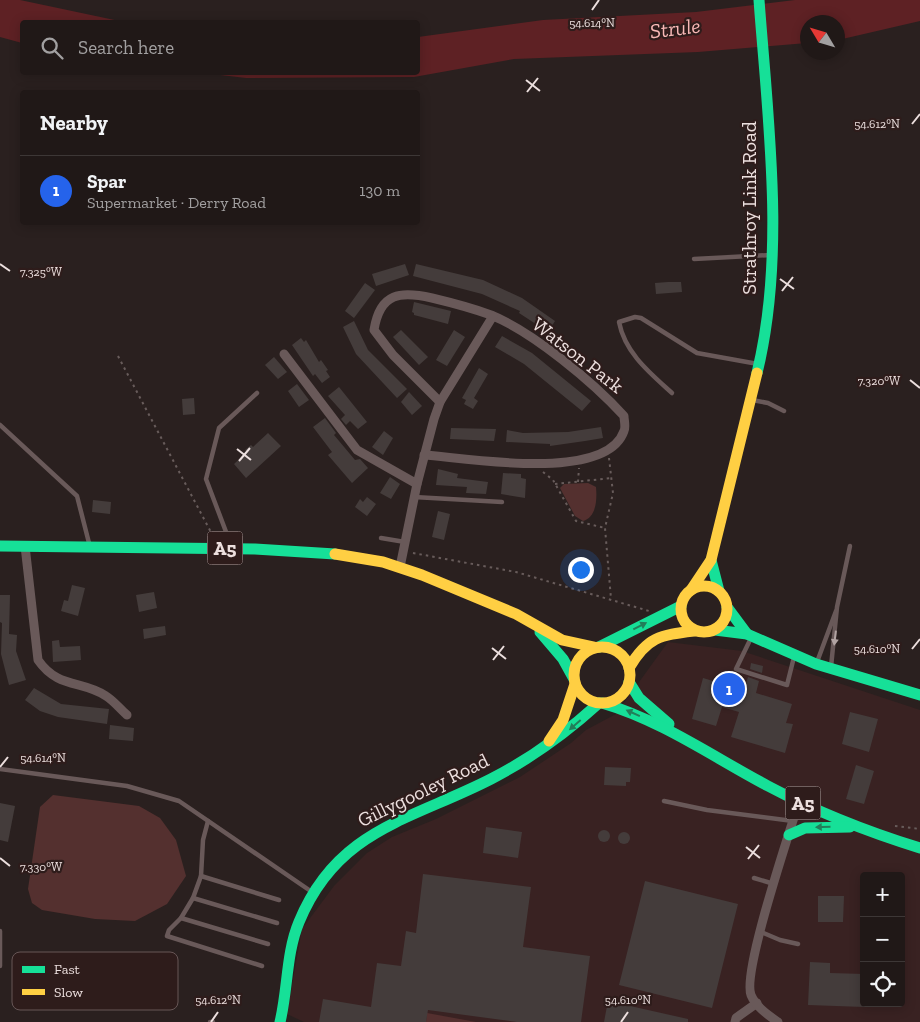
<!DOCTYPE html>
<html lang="en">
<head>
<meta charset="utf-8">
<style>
  body { margin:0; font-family:"Zilla Slab",serif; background:#282120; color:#f1f3f6 }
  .controls { position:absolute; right:15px; bottom:15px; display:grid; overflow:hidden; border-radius:5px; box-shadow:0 2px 12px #0003 }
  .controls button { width:45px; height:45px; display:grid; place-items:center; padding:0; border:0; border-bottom:1px solid #3d3736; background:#201817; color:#f1f3f6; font:25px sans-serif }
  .compass { position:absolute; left:800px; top:15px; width:45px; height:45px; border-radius:50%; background:#201817; box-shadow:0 2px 12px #0003; rotate:308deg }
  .you { position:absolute; left:580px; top:569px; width:18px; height:18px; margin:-12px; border:4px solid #fff; border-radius:50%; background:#1a73e8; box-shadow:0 0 0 8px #1a73e833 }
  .badge { display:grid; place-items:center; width:32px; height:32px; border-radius:50%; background:#2563eb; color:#fff; font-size:16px; font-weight:700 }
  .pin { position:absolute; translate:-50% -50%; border:2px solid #fff; box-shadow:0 1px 5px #0006 }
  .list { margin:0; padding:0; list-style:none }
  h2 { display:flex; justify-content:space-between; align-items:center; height:65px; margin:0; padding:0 20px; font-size:21px }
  h2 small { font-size:16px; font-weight:400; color:#a2a0a1 }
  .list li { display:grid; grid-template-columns:32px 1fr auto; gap:15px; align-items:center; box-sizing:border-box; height:70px; padding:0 20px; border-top:1px solid #3d3736 }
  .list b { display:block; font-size:19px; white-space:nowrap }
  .list p { margin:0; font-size:16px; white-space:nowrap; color:#a2a0a1 }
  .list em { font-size:16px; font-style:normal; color:#a2a0a1 }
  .icon { flex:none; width:28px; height:28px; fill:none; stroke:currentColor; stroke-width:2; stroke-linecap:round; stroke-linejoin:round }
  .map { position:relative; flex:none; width:920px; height:1022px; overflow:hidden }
  .search { position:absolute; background:#201817; box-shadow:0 2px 12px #0003; left:20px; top:20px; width:400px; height:55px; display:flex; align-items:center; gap:12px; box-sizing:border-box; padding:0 18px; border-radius:5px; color:#a2a0a1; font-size:19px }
  .panel { position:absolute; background:#201817; box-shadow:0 2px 12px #0003; left:20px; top:90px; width:400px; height:135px; border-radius:5px }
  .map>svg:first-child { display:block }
  .built { fill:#392222; fill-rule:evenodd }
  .green { fill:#54302f }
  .water { fill:#5e2124 }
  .building { fill:#443c3b }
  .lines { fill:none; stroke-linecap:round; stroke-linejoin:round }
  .path { stroke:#685c5b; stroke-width:2; stroke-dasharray:2.5 4; stroke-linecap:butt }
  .lane { stroke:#695959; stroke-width:4.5 }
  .street { stroke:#695959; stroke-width:9 }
  .fast { stroke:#16e098; stroke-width:11 }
  .slow { stroke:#ffcf43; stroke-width:11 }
  .oneway { fill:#227e5a }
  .oneway2 { fill:#b1a3a2 }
  .ticks { fill:none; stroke:#ecdfde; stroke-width:2 }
  .labels { text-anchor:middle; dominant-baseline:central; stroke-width:4.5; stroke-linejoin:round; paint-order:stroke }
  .shield { fill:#2e1c1b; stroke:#b3a4a4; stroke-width:1 }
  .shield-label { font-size:19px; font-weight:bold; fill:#ecdfde }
  .street-label { font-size:20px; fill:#ecdfde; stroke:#2e1c1b }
  .water-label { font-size:21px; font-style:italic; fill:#f8b8b6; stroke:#2e1c1b }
  .key { fill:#2e1c1b; stroke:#675656; stroke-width:1 }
  .key-label { font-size:14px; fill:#ecdfde }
  .ticks-label { font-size:12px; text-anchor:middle; fill:#ecdfde; stroke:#2e1c1b; stroke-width:4.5; stroke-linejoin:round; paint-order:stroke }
</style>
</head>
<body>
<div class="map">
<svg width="920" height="1022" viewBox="0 0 920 1022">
  <rect width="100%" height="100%" fill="#2a201f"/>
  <path class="built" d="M668,642L742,651L920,710V1022H304L287,1014L302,929L334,886L367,853L392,837L436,819L520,777L571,743L586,730L616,714ZM864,876H901V1003H864Z"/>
  <g class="green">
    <path d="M588,483L596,487C597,498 597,517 583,521L575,516L560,488L564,484Z"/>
    <path d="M53,795L139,806L160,818L176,840L186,876L167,904L135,921L95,919L42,910L32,903L28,889L40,807Z"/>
    <path d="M427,1013L476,1022H426Z"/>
  </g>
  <g class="water">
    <path d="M0,0H20L124,22H22V43L0,37Z"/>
    <path d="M795,0H920V21L838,40V22H808L807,43L698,52L514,59L414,77L246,78L203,73L418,72V37L543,20L696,12Z"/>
  </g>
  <g class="building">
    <path d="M405,264L409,275L376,286L372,274Z"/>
    <path d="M416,264L483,280L522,298L555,321L548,332L519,313L520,311L482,294L413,276Z"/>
    <path d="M668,282H681L682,292L656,294L655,283Z"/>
    <path d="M365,283L375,290L354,318L345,311Z"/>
    <path d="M414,302L451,311L448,324L414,315V313L412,312Z"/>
    <path d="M354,321L368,350L407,389L397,398L356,354L343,327Z"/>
    <path d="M401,330L428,357L419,365L393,337Z"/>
    <path d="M454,330L465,337L447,366L436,360Z"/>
    <path d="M502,336L532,353L591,401L582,411L524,364L495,347Z"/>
    <path d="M301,338L304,342L306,340L319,362L321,360L328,370L326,371L330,377L322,383L315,374L313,376L292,345Z"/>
    <path d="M274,357L287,372L278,379L265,365Z"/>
    <path d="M479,368L488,374L474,398L478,401L473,409L464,404L466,400L462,398Z"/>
    <path d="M297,384L309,400L299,407L288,391Z"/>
    <path d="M339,387L367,422L358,429L350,421L346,425L341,419L345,415L328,396Z"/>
    <path d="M409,392L422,406L412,415L401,402Z"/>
    <path d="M194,398L195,414L183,415L182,399Z"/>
    <path d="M325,418L336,433L334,435L355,460L360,459L368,468L352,483L328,455L332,452L313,427Z"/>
    <path d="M601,427L603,438L585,441L550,446V444L506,442L507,430L523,433L568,432Z"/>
    <path d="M451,428L496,429L494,441L450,439Z"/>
    <path d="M384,431L393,438L383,455L372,447Z"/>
    <path d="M268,433L281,446L246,478L234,464L247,452L245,450L251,445L253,447Z"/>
    <path d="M438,469L458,474L457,478L488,482L486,494L466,493L467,487L436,485Z"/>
    <path d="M503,473L521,474V478L526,479L525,498L501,494Z"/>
    <path d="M390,477L400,484L391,499L380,493Z"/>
    <path d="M367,497L376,504L367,516L355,507L360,499L363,502Z"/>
    <path d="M93,500L111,502L110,514L92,512Z"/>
    <path d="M438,511L450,514L444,540L432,537Z"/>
    <path d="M72,585L85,588L78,616L61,611L64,600L68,601Z"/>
    <path d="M154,592L157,608L139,612L136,595Z"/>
    <path d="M0,595H10L9,634L17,635L16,651L26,680L9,685L1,654L2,623L0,622Z"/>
    <path d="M165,626L166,635L144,639L143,629Z"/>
    <path d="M59,640L60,647L80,646L81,660L53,662L52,641Z"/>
    <path d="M751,663L763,666L762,673L750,669Z"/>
    <path d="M748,677L759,681L756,693L792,704L786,723L793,724L785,753L731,737L739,712L722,707L716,726L692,719L703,678L744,690Z"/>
    <path d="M34,688L61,704L109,709L107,724L58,717L40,711L25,700Z"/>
    <path d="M850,712L878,719L869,752L842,744Z"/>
    <path d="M110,725L134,728L133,741L109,739Z"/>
    <path d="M856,765L874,771L864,804L846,799Z"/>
    <path d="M605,767L631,768L630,782H626V786L604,785Z"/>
    <path d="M0,803L15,806L8,842L0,840Z"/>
    <path d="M486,827L522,832L518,858L483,853Z"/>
    <circle cx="604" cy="836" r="6"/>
    <circle cx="624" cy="838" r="6"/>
    <path d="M423,874L531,887L523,947L590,956L581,1022H517L428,1010L426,1022H319L323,999L371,1007L377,963L401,966L406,931L416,933Z"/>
    <path d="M645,881L738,904L712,1008L619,985Z"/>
    <path d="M818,896H844L843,922H818Z"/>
    <path d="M810,962L830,963V973L864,974V1007L808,1005Z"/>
    <path d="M608,1001L688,1019V1022H604Z"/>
  </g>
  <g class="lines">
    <g class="path">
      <path d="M118,356L213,536"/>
      <path d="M609,458L613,493L605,528L611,599"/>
      <path d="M543,472L553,480L576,521L605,528"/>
      <path d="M578,482L579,468"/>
      <path d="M555,484L612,478"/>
      <path d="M413,553L516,572L649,611"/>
      <path d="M895,826L920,829"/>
    </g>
    <g class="lane">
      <path d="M694,259L771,255"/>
      <path d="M672,393C650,373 625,353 619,322L635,317L641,318L697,353L758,364"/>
      <path d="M752,400L768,403L784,411"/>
      <path d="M0,425L77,496L89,543"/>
      <path d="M414,497L502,502"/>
      <path d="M381,538L405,542"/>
      <path d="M231,545L206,479L219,428L257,393"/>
      <path d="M751,638L736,669L787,685L794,657"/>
      <path d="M817,662L836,611"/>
      <path d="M831,667L837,607L850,546"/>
      <path d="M0,769L127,786L179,801L312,892"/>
      <path d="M664,801L707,810L793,821"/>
      <path d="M208,821L203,840L201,876L193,898L181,918L169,930L167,936L262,966"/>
      <path d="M201,876L279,900"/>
      <path d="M754,878L774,884"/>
      <path d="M193,898L277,923"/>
      <path d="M181,918L268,944"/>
      <path d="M0,931V966"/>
      <path d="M761,932L780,940L798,944"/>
      <path d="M210,1022H213"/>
    </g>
    <g class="street">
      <path d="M284,354L357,450L417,484"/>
      <path d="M424,455C467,458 606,483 624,431C626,427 624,420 624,416C593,382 533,332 491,315C472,308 453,303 432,298C401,291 380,292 374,330L393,355L440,402"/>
      <path d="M25,546L38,660C58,689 82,680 106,696C114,701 120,709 127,715"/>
      <path d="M400,567L417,484L434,419L440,402L493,316"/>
      <path d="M735,1022L736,1018L757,1003"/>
      <path d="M778,1022C768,1015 756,1007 751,995C742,972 790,832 799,801"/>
    </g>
    <g class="fast">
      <path d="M757,373C786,255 768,121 759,0"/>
      <path d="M0,546L255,549L335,554"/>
      <path d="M711,560L719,591"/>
      <path d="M727,607L747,634"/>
      <path d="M715,630L747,634L816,664L920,695"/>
      <path d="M540,632L563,659L574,679"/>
      <path d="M599,647L681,606"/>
      <path d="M629,682L639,698L669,724"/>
      <path d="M602,703C663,721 713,757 768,786C817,812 868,832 920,848"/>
      <path d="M789,835L805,828L850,827"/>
      <path d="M280,1022C288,989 286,953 299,922C337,829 411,820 491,779C530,759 566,733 599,703"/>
    </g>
    <g class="slow">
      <path d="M335,554L383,562L422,575L516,614L562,640L594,647"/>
      <circle cx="704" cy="609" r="23"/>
      <path d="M691,590L711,560L757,373"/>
      <circle cx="602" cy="675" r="28"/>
      <path d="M629,668C647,637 660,635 694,631"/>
      <path d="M549,741L563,720L575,684"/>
    </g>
  </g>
  <defs><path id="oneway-solid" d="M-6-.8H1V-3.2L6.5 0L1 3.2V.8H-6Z" transform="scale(1.25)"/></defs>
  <g class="oneway">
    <use href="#oneway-solid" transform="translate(640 626) rotate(-27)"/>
    <use href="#oneway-solid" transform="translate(633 713) rotate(-156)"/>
    <use href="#oneway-solid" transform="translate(575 725) rotate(139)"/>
    <use href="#oneway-solid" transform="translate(823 827) rotate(178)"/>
  </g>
  <use class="oneway2" href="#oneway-solid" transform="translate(835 638) rotate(97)"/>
  <path class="ticks" d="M592,10L599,0M526,80L540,91M527,92L538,78M912,124L920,114M0,264L10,271M780,279L794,289M782,291L793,277M910,380L920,388M237,449L251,460M239,461L250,448M492,648L506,659M912,649L920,639M493,660L504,646M0,767L8,757M746,847L760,858M0,858L10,866M748,859L759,845M211,1022L218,1012M621,1022L628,1012"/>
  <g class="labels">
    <g class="shield">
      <rect x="207.5" y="531.5" width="35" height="33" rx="4"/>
      <rect x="785.5" y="786.5" width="35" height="33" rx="4"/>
    </g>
    <g class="shield-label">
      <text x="225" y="548">A5</text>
      <text x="803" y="803">A5</text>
    </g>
    <g class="street-label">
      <text transform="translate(749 208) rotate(-90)">Strathroy Link Road</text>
      <text transform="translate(578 355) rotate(38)">Watson Park</text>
      <text transform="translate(423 790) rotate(-26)">Gillygooley Road</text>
    </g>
    <g class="water-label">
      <text transform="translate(675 28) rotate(-7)">Strule</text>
    </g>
  </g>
  <rect x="12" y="952" width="166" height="58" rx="8" class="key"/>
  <rect x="22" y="966" width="23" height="7" fill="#16e098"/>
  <rect x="22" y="989" width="23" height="6" fill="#ffcf43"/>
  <g class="key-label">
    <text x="54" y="974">Fast</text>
    <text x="54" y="997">Slow</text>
  </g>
  <g class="ticks-label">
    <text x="592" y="27">54.614°N</text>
    <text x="877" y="128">54.612°N</text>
    <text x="41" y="276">7.325°W</text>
    <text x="879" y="385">7.320°W</text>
    <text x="877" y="653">54.610°N</text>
    <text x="43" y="762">54.614°N</text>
    <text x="41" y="871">7.330°W</text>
    <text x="218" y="1004">54.612°N</text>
    <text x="628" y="1004">54.610°N</text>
  </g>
</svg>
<div class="controls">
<button>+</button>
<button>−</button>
<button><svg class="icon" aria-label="locate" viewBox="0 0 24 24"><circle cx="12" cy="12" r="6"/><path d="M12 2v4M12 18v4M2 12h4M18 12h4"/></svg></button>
</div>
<svg class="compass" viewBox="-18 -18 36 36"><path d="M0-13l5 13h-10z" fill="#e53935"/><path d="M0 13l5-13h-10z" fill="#a2a0a1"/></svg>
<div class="you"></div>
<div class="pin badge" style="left:729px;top:689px">1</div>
<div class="search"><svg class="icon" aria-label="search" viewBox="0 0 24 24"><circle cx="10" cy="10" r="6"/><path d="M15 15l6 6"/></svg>Search here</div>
<section class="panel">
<h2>Nearby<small></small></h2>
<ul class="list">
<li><span class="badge">1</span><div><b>Spar</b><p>Supermarket · Derry Road</p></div><em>130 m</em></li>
</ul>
</section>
</div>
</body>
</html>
